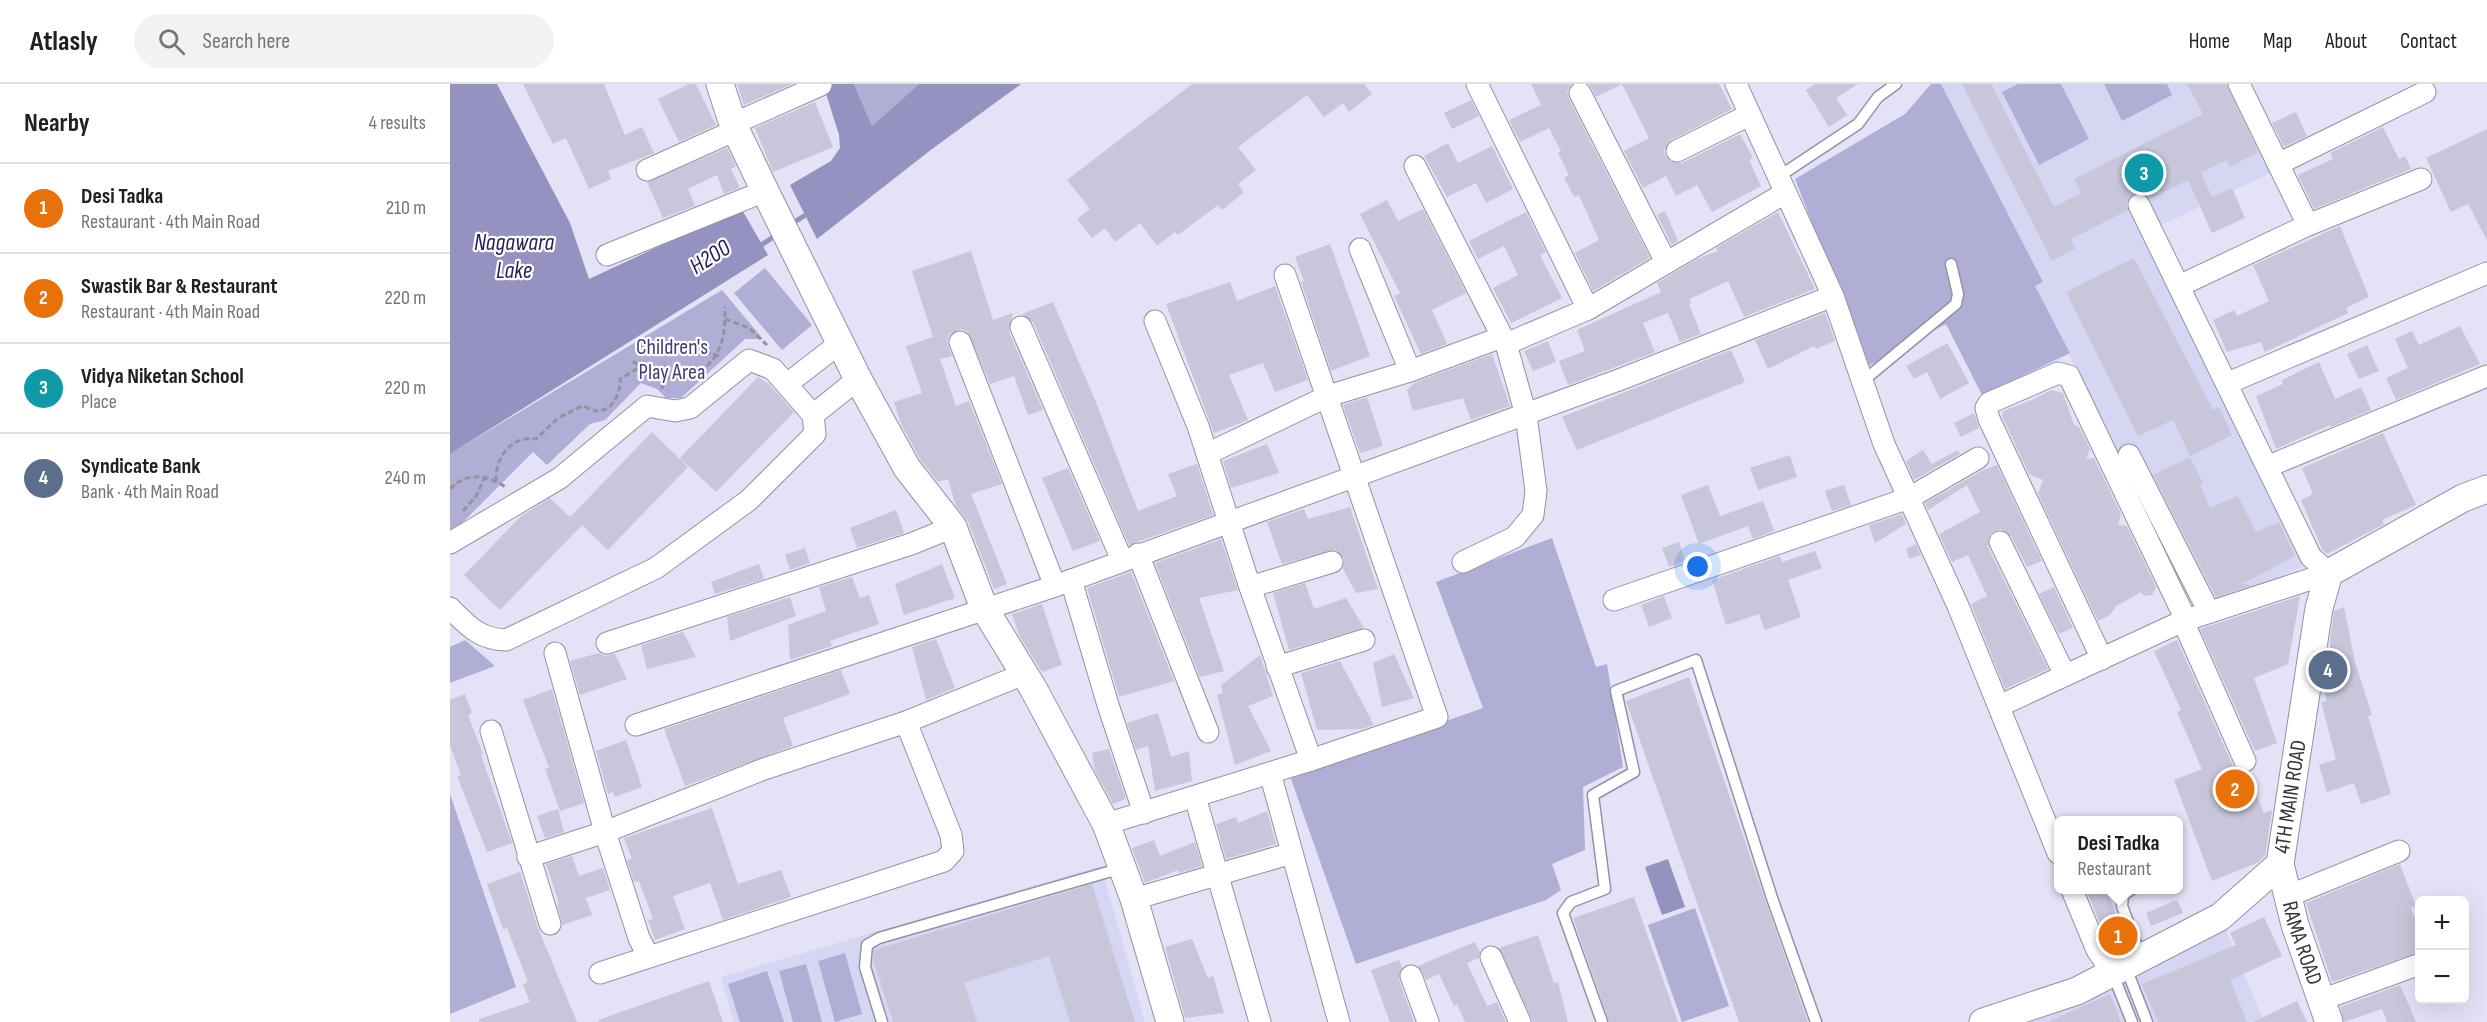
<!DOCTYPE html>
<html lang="en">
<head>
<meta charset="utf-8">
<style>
  body { margin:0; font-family:"Sofia Sans Condensed",sans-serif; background:#f2f2f2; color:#202124 }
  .controls { position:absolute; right:18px; bottom:18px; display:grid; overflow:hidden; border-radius:9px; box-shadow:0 6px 24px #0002 }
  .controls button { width:54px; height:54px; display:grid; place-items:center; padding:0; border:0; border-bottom:2px solid #e0e0e0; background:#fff; color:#202124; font:30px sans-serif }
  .you { position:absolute; left:1248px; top:483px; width:21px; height:21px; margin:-15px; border:4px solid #fff; border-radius:50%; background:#1a73e8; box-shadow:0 0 0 9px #1a73e833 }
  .badge { display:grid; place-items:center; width:39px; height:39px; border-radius:50%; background:#366524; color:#fff; font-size:20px; font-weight:700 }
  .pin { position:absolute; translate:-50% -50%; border:3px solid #fff; box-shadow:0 2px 6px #0006 }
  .popup { position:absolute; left:1604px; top:732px; width:129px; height:78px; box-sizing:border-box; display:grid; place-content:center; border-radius:9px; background:#fff; filter:drop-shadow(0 2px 4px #0005); font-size:20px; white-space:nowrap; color:#757577 }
  .popup b { font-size:22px; color:#202124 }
  .popup::after { content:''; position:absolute; left:50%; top:100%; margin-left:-12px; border:12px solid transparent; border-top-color:#fff }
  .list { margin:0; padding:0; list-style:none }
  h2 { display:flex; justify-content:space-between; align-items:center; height:78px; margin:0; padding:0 24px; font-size:26px }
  h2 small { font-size:20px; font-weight:400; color:#757577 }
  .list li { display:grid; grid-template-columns:39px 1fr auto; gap:18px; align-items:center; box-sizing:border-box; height:90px; padding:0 24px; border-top:2px solid #e0e0e0 }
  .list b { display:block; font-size:22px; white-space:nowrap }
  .list p { margin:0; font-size:20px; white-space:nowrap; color:#757577 }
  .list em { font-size:20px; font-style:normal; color:#757577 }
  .icon { flex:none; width:33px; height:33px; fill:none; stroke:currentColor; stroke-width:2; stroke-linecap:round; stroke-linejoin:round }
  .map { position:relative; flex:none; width:2037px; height:938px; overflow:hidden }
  header { display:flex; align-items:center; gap:36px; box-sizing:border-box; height:84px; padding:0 30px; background:#fff; border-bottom:2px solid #e0e0e0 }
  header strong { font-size:28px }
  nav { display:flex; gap:33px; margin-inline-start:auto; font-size:21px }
  .search { width:420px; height:54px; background:#f2f2f2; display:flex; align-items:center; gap:15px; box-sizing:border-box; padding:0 21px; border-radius:33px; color:#757577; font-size:22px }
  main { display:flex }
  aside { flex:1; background:#fff }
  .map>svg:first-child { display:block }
  .built { fill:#d7d6f2 }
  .green { fill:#b0aed5 }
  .water { fill:#9692c0 }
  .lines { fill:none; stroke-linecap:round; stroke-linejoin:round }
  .stream { stroke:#9692c0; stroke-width:5 }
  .building { fill:#c7c6da }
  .service-casing { stroke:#9392a5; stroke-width:13 }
  .minor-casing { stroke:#9392a5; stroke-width:23 }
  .tertiary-casing { stroke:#9392a5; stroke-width:29 }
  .path { stroke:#9392a1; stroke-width:3; stroke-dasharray:6 3; stroke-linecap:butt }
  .service { stroke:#fff; stroke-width:10 }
  .minor { stroke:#fff; stroke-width:21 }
  .tertiary { stroke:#fff; stroke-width:27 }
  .labels { text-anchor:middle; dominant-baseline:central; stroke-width:4.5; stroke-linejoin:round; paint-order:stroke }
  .park-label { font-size:22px; fill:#443a76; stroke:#fff }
  .street-label { font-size:22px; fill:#34343c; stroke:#fff }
  .water-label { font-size:24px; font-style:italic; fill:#291d56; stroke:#fff }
</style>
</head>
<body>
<header>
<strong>Atlasly</strong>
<div class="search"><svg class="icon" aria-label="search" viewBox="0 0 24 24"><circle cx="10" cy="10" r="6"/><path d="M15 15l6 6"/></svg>Search here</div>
<nav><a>Home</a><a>Map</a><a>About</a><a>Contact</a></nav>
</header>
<main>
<aside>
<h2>Nearby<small>4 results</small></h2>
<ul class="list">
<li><span class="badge" style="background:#e8710a">1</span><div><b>Desi Tadka</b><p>Restaurant · 4th Main Road</p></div><em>210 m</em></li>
<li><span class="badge" style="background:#e8710a">2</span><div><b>Swastik Bar &amp; Restaurant</b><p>Restaurant · 4th Main Road</p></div><em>220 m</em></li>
<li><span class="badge" style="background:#0f9aa8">3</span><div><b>Vidya Niketan School</b><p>Place</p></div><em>220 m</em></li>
<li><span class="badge" style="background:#5c6f8a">4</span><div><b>Syndicate Bank</b><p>Bank · 4th Main Road</p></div><em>240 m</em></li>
</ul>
</aside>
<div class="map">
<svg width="2037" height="938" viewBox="0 0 2037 938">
  <rect width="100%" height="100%" fill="#e3e2f7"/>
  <g class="built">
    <path d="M1491,0H1782L1824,87L1693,150L1853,482L1796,507L1745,522L1585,202L1592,197Z"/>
    <path d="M651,782L695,938H284L271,893Z"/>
    <path d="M1775,844L1814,938H1570Z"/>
  </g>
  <g class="green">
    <path d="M404,0H469L422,42Z"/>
    <path d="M1481,0H1491L1593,198L1585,202L1620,269L1532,311L1496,240L1418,282L1345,95L1455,30Z"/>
    <path d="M1568,0H1611L1639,55L1589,81L1552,8Z"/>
    <path d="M1654,0H1717L1722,11L1672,37Z"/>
    <path d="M315,184L362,241L332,266L284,209Z"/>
    <path d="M272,206L313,255H295L231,314H216L207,305L191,299L155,336L140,340L97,381L83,368L8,443L0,446V370Z"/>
    <path d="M1102,454L1146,583L1157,580L1173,683L1133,703L1135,766L1102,780L1111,806L1096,816L906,880L840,692L1033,624L986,498Z"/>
    <path d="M15,556L45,582L0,599V563Z"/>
    <path d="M0,710L66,903L0,930Z"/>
    <path d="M1245,824L1279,922L1232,938L1198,841Z"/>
    <path d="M395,869L412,930L385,938L368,877Z"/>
    <path d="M356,880L372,938H343L329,887Z"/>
    <path d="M317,887L334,938H290L278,900Z"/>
  </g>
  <g class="water">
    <path d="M0,0H47L120,139L139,195L291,124L318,171L0,370Z"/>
    <path d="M373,0H404L422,42L469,0H571L482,65L367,155L340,101L381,77L390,64L389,51Z"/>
    <path d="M1218,775L1235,823L1212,831L1195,783Z"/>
  </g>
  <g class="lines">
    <g class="stream">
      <path d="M340,141L360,128"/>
      <path d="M308,163L328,150"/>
    </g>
  </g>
  <g class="building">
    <path d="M73,0H154L175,51L192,43L204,69L158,87L161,95L139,105L116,54L103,60Z"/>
    <path d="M239,0H246L266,41L229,58L208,15Z"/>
    <path d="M287,0H342L294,21Z"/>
    <path d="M742,0H914L922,10L899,28L893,19L874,33L857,11L788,63L806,86L788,100L794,108L772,126L768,121L728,151L725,148L707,162L690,139L665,158L655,144L642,154L627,135L640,125L617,96Z"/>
    <path d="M1081,0H1121L1117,8L1119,15L1200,174L1143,207L1125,169L1149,156L1129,111L1124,113L1114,94L1119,91L1108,69L1111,67L1099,44L1070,58L1059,36L1091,21Z"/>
    <path d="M1139,0H1269L1282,25L1221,56L1214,66L1215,72L1221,78L1232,79L1290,50L1303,74L1299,76L1311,102L1262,128L1247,101L1226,112L1216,92L1193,104L1174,67L1199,54L1172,0L1146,13Z"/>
    <path d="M1365,0H1408L1386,14L1397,31L1379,43L1356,6Z"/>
    <path d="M1512,0H1541L1604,123L1631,109L1624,95L1753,30L1737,0H1776L1808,68L1780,83L1776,76L1751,89L1762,113L1782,104L1795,134L1762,149L1738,96L1700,115L1690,108L1683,110L1676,120L1678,126L1621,155L1625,165L1602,177Z"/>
    <path d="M1021,16L1029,32L1002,45L994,29Z"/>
    <path d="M365,18L383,63L323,88L305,44Z"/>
    <path d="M1846,28L1857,52L1834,63L1822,39Z"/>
    <path d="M1933,43L1949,75L1955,72L1961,85L1864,125L1848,91L1883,75L1880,69Z"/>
    <path d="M2037,45V156L2018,120L2001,128L1976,74Z"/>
    <path d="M998,59L1008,79L1042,62L1063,105L1036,119L1026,99L997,113L974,72Z"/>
    <path d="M277,64L286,82L281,85L290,104L274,110L267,91L238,105L245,122L213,134L197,98Z"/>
    <path d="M937,116L948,137L973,125L1016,209L982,226L997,260L971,270L944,212L950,209L910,130Z"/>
    <path d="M1215,127L1228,157L1222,161L1207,131Z"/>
    <path d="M1076,128L1096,168L1090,171L1112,214L1061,239L1043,204L1068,191L1054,162L1028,175L1019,157Z"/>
    <path d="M1328,128L1365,205L1294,233L1278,197L1240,215L1241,219L1239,220L1251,250L1230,258L1218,229L1193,239L1205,268L1118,301L1109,277L1135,267L1127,246L1211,208L1207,199L1249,174L1268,167L1266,164Z"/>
    <path d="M1890,142L1919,213L1896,224L1898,229L1815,268L1811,258L1777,268L1763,236L1784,226L1787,232L1819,217L1803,181Z"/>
    <path d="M880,160L920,272L881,287L851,198L854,197L845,173Z"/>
    <path d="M521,167L543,236L563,229L559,248L593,326L578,331L564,292L540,300L518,248L511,245L500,250L497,257L502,272L490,275L506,322L519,317L552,400L521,410L557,500L544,505L518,437L506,422L498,395L488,398L470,375L451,340L444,318L472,309L456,262L483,253L462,187Z"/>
    <path d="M1684,174L1763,326L1769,323L1782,351L1740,372L1723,336L1688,352L1616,208Z"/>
    <path d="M780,198L787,217L825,202L858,296L825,308L813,279L779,291L798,336L764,349L716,220Z"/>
    <path d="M603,218L645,316L688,427L727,412L718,390L747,380L763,431L679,461L583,238L572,230Z"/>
    <path d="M1375,229L1385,257L1366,265L1364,262L1318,285L1305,256Z"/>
    <path d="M2010,242L2030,280L1946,316L1936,294L1958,284L1945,255L1962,247L1969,261Z"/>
    <path d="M1098,257L1106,278L1083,287L1074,267Z"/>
    <path d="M1496,260H1498L1519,299L1490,315L1477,288L1464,295L1456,282Z"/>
    <path d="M1917,261L1929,287L1909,295L1897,270Z"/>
    <path d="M1281,266L1295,298L1127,366L1112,333Z"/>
    <path d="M1042,270L1060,322L1021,336L1013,314L963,327L957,306L966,298Z"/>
    <path d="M1869,278L1885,315L1911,303L1921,326L1881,343L1880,341L1826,365L1806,312L1833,300L1832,296Z"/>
    <path d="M308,293L320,301L344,328L266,408L230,374Z"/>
    <path d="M1601,306L1613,309L1624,341L1629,343L1640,365L1636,375L1644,374L1671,430L1668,441L1677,442L1706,503L1702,511L1694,512L1691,508L1666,522L1660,531L1648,537L1588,410L1593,396L1579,390L1552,332L1553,327L1582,316Z"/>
    <path d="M917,313L933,362L910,369L893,321Z"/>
    <path d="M1524,329L1529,344L1511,353L1504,339Z"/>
    <path d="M202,348L238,383L158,466L132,441L50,526L14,491L71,432L100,414L120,433Z"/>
    <path d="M1933,349L1966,421L1932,436L1934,440L1877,470L1872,465L1851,416L1863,410L1852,384Z"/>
    <path d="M817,360L829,389L781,404L773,377Z"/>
    <path d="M1473,366L1482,380L1508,366L1510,370L1464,396L1456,377Z"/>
    <path d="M1340,371L1347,393L1308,406L1300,384Z"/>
    <path d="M1740,373L1753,399L1750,401L1760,424L1788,412L1806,448L1829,438L1845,472L1792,500L1802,501L1766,513L1703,391Z"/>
    <path d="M1547,381L1592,477L1577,483L1561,452L1551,445L1540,450L1538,463L1598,585L1555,605L1521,520L1537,512L1518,471L1502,478L1489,450L1530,428L1517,401L1478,426L1475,419L1533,386Z"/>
    <path d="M618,384L650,457L623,467L592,394Z"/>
    <path d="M1258,401L1270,432L1313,417L1324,447L1303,455L1298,442L1249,460L1231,411Z"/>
    <path d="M1394,401L1401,421L1382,427L1375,407Z"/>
    <path d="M900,423L928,505L906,509L893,485L894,474L885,466L832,480L817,438L854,425L858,435Z"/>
    <path d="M446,426L454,449L407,464L400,444Z"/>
    <path d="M1452,430L1456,440L1425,459L1419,441Z"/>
    <path d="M771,455L788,506L749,514L774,587L750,593L705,479Z"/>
    <path d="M1229,458L1235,477L1219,483L1212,464Z"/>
    <path d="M1466,460L1471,471L1459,475L1456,465Z"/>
    <path d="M355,464L360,479L340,486L335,471Z"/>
    <path d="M1365,467L1372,484L1338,496L1351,533L1315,546L1309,530L1276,541L1262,496L1330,472L1332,478Z"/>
    <path d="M309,480L314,495L265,510L261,498Z"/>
    <path d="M492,480L505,514L454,531L445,500Z"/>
    <path d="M681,488L724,597L669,613L637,504Z"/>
    <path d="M402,493L410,514L419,511L429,540L380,557L382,562L340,576L338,541L376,527L369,503Z"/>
    <path d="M855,499L864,525L896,514L914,544L839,566L823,509Z"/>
    <path d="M1604,503L1623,544L1609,550L1589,510Z"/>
    <path d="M1214,512L1222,534L1199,543L1191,521Z"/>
    <path d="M1850,512L1838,580L1804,594L1827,659L1805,667L1750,545Z"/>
    <path d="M340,513L346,532L280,557L277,533Z"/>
    <path d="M592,520L612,581L592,588L569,551L562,530Z"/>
    <path d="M1894,523L1905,578L1922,631L1918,632L1941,710L1911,720L1904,699L1877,708L1869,681L1886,675L1871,618L1877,617L1873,602L1879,600L1876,586L1882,584L1880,558L1884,527Z"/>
    <path d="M233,548L246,573L197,585L191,561Z"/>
    <path d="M486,555L505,604L476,616L462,563Z"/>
    <path d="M1727,556L1783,682L1788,688L1797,689L1814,729L1822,726L1815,772L1807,779L1762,797L1724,696L1752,685L1727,628L1731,626L1704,567Z"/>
    <path d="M149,569L155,572L165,570L177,595L130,611L120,577Z"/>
    <path d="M944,570L964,614L932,623L923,579Z"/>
    <path d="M810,571L823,612L798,622L821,667L785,681L767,611L773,609L771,601Z"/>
    <path d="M890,577L924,641L911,645L867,646L851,589Z"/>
    <path d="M391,586L400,610L333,634L343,662L235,702L214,645Z"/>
    <path d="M1239,593L1315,816L1358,938H1289L1176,617Z"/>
    <path d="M102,605L134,719L110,727L95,685L99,684L73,616Z"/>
    <path d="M15,610L22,629L18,631L33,670L31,671L62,759L37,768L7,692L11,691L0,662V616Z"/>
    <path d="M708,629L721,673L739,667L742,697L705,707L698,662L686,666L677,639Z"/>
    <path d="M176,656L192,703L165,713L163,708L158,710L146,667Z"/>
    <path d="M659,665L676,715L663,720L645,687L642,669Z"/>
    <path d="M262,724L288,800L331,786L341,813L273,836L260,799L223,812L235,845L205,856L198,836L203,835L189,797L184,798L177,776L182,775L174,754Z"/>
    <path d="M108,725L114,748L95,754L87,732Z"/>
    <path d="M817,727L826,760L776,775L766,740L786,733L788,739Z"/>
    <path d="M704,756L710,772L745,758L752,782L729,789L728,786L695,799L682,764Z"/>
    <path d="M122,772L129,792L153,784L160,806L136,814L142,831L112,841L107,819H109L96,780Z"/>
    <path d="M1950,780L1966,822L1961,824L1970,847V868L1882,898L1856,819Z"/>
    <path d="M70,788L88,844L127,938H29V935L80,918L73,901L78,898L57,844L53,845L37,800Z"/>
    <path d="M642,800L685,938H620L599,872L514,899L527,938H443L423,875L424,866Z"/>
    <path d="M1636,806H1657L1675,854L1659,860Z"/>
    <path d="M1184,813L1228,938H1159L1123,834Z"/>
    <path d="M1727,816L1733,829L1701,842L1696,829Z"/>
    <path d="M1814,833L1832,872L1780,896L1797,938H1708L1692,900L1786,861L1780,849Z"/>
    <path d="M1088,851L1104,899L1108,898L1118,938H1083L1049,864Z"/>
    <path d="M742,855L758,894L763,892L774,929L735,934L715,863Z"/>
    <path d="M1025,858L1030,868L1029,874L1017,879L1037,922L1047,918L1056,938H1015L1007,920L1004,922L989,890L976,896L968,882Z"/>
    <path d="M949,876L952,883L949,896L964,938H940L921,886Z"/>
    <path d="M259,897L273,938H149L148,936Z"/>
    <path d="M1950,901L1966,938H1937L1932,925L1894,938L1890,923Z"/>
    <path d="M1660,910L1671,938H1598Z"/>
    <path d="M1847,917L1857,938H1803Z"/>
  </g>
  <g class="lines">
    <g class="service-casing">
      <g id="service">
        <path d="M1328,93L1408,40L1428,13L1446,0"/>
        <path d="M1413,297L1506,220L1508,210L1501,180"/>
        <path d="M1681,806L1673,811L1672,822L1691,873"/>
        <path d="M1675,881L1697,938"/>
        <path d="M1662,888L1682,938"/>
        <path d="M432,938L415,883L417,861L429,854L672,784"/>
        <path d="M1152,938L1113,829L1121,818L1155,805L1143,711L1184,688L1166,607L1246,576L1322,814L1366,938"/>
      </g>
    </g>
    <g class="minor-casing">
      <g id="minor">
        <path d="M1027,0L1138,225"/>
        <path d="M1130,9L1216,178"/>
        <path d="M283,40L371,1"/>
        <path d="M1227,67L1299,31"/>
        <path d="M1828,80L1975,8"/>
        <path d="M965,82L1056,260"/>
        <path d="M197,86L286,46"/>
        <path d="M1858,141L1971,95"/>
        <path d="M157,171L315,107"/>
        <path d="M1729,202L1858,141L1789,0"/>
        <path d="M1383,212L1434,360L1508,522L1608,769"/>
        <path d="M705,237L748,342L800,503L861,676"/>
        <path d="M571,243L672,476"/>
        <path d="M510,258L605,502"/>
        <path d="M960,287L1052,253"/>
        <path d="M1778,299L2037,189"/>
        <path d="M337,300L390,259"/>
        <path d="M363,331L408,295"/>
        <path d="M757,370L878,312L960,287L910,165"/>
        <path d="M1679,371L1759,528"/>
        <path d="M1819,382L2037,292"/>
        <path d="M1550,458L1615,591"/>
        <path d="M0,459L110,394L197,322L225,327L240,324L299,276L323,285L363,331L365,350L299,416L206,484L56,556C29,555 18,542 0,524"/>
        <path d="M688,470L758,648"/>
        <path d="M1013,478L1065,453L1083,431L1086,407L1076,331L1056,260L1138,225L1335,109"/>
        <path d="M621,496L658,621L694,729"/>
        <path d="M800,503L882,478"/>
        <path d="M1164,516L1459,414L1528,374"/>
        <path d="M1733,537L1795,677"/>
        <path d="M157,559L461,460L503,443"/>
        <path d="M105,569L155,748L189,854L198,872"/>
        <path d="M1652,575L1539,335L1536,324L1539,319L1608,289L1619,292L1736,536"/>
        <path d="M827,583L914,556"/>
        <path d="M1549,622L1733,537L1879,489L1861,473L1689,121"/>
        <path d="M186,641L605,502L1174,294L1383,212L1286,0"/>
        <path d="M41,647L100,840"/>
        <path d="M820,689L889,938"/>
        <path d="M745,713L810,938"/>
        <path d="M656,740L861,676L987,633L835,191"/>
        <path d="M78,773L155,748L314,685L456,638L574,590"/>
        <path d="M1622,806L1647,866L1662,888"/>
        <path d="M1838,812L1949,767"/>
        <path d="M684,815L842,769"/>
        <path d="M1041,873L1070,938"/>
        <path d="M150,889L494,777L503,767L501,751L456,638"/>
        <path d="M961,892L978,938"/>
        <path d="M1871,916L1970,880"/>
      </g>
    </g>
    <g class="tertiary-casing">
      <g id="tertiary">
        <path d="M270,0L283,40L315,107L408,295L457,384L503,443L534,524L583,604L656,740L684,815L720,938"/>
        <path id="s1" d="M1830,780L1845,841L1879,938"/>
        <path id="s2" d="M1533,938L1627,907L1770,833L1830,780L1869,524L1879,489L2013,414L2037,405"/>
      </g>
    </g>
    <g class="path">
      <path d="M275,235L299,244L317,261"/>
      <path d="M246,265L272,273"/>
      <path d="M183,277C212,303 256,301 271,260C275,248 275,236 275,223"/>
      <path d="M212,305L215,278"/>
      <path d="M46,397C45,373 62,351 86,355L108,334L132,322C136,323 142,326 146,327C163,328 171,308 170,295L190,283"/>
      <path d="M0,405C17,387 38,391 57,404"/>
      <path d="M13,427L26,412L35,393"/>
    </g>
    <use href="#service" class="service"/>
    <use href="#minor" class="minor"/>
    <use href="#tertiary" class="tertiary"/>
  </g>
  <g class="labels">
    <g class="park-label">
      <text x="222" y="263">Children's<tspan x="222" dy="25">Play Area</tspan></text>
    </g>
    <g class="street-label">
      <text stroke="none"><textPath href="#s2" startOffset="408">4TH MAIN ROAD</textPath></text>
      <text stroke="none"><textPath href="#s1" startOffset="82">RAMA ROAD</textPath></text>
    </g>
    <g class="water-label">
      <text x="64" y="158">Nagawara<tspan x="64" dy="28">Lake</tspan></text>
      <text transform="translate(260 173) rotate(-33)">H200</text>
    </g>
  </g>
</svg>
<div class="controls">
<button>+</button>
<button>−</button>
</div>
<div class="you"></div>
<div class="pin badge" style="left:1668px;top:852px;background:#e8710a">1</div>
<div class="popup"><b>Desi Tadka</b>Restaurant</div>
<div class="pin badge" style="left:1785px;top:705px;background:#e8710a">2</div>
<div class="pin badge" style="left:1694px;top:89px;background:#0f9aa8">3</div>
<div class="pin badge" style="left:1878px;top:586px;background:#5c6f8a">4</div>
</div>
</main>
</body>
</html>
